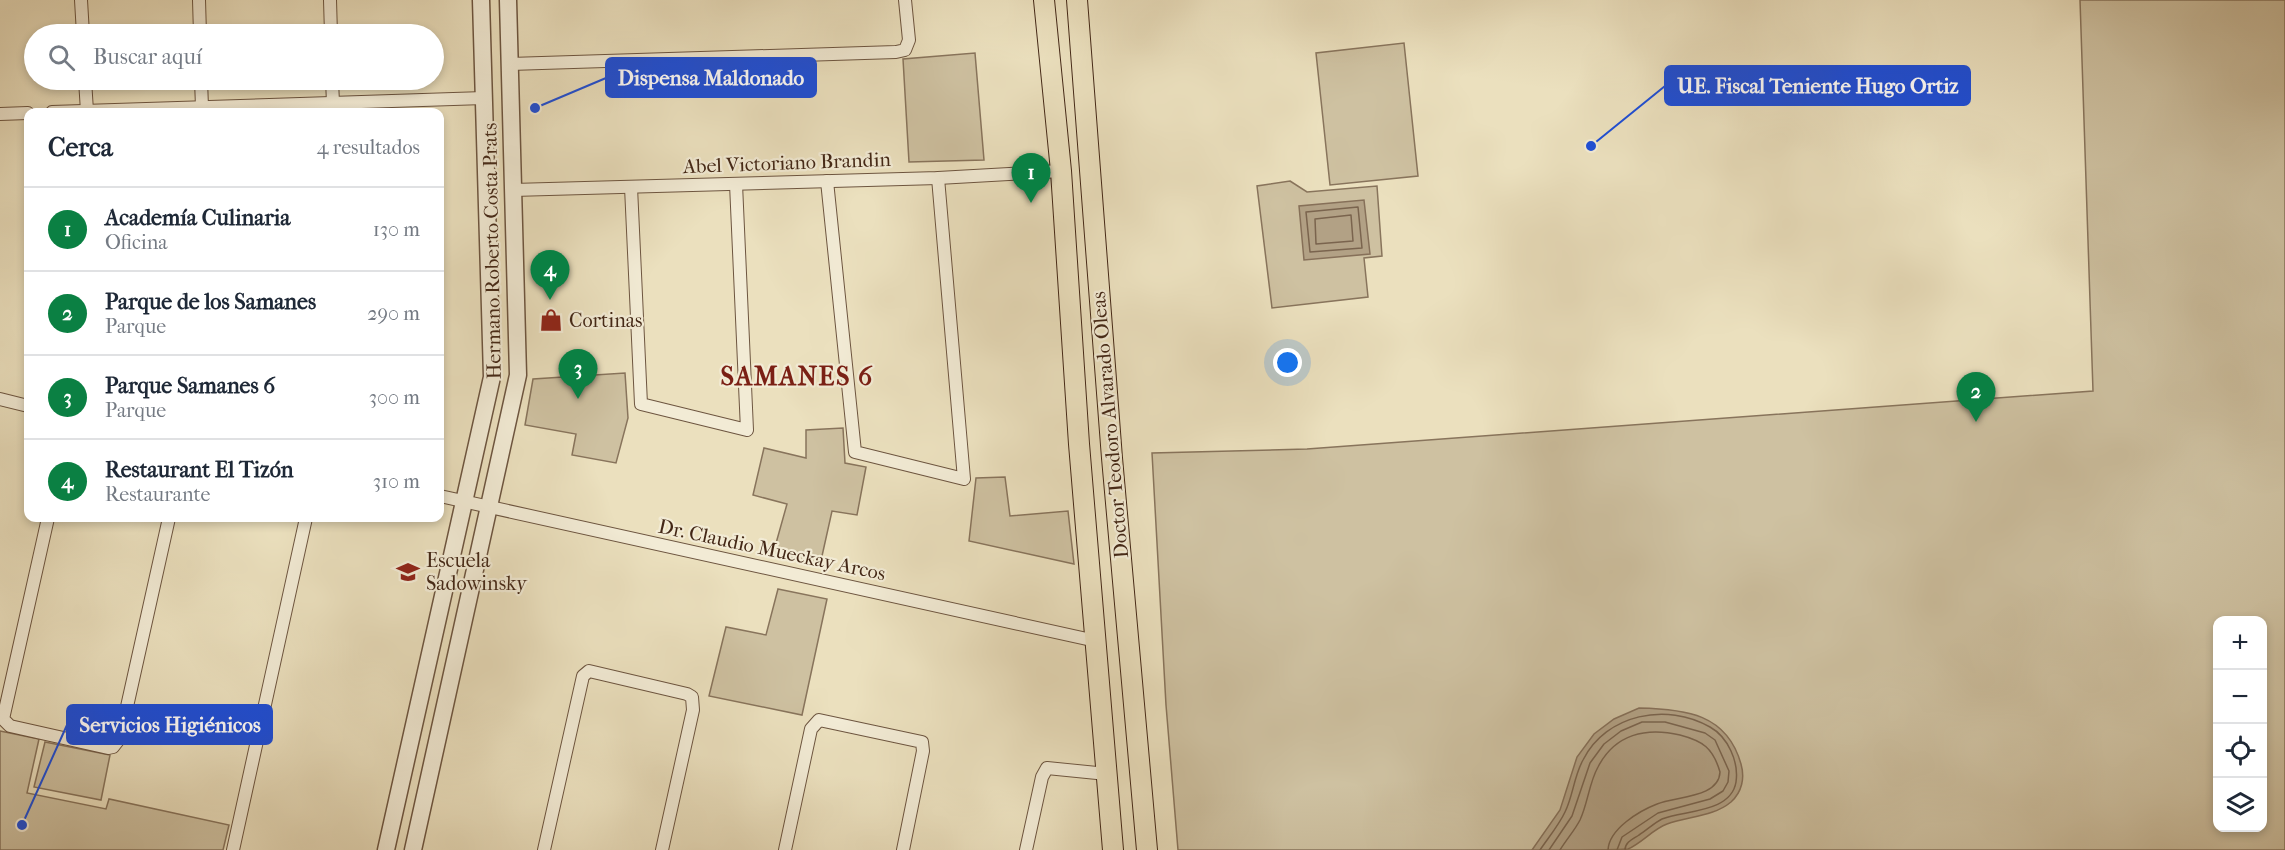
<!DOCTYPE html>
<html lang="es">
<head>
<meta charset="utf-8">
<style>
  body { margin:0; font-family:"IM FELL French Canon",serif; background:#f2f2f3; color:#1f2937 }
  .controls { position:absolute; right:18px; bottom:18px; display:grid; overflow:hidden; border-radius:12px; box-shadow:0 3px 9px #0003 }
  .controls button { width:54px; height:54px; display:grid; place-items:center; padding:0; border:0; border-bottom:2px solid #e0e1e3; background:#fff; color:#1f2937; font:30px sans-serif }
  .you { position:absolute; left:1288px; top:363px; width:21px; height:21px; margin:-15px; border:4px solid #fff; border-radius:50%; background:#1a73e8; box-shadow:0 0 0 9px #1a73e833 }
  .badge { display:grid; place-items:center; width:39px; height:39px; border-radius:50%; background:#0b8043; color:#fff; font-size:20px; font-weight:700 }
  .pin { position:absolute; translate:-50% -50px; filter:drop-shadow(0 2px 3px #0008) }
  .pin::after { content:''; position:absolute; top:32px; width:21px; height:18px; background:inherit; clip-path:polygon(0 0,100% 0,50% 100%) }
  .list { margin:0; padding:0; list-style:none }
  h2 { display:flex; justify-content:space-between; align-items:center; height:78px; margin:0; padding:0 24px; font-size:26px }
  h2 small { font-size:20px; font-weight:400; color:#747a83 }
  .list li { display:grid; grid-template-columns:39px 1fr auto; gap:18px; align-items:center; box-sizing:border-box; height:84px; padding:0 24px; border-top:2px solid #e0e1e3 }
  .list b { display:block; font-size:22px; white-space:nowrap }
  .list p { margin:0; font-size:20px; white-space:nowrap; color:#747a83 }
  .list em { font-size:20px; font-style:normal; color:#747a83 }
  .icon { flex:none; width:33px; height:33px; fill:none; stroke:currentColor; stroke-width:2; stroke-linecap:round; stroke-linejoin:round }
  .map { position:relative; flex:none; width:2285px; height:850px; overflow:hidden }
  .search { position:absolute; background:#fff; box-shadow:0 3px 9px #0003; left:24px; top:24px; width:420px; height:66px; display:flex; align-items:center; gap:15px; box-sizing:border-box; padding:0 21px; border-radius:33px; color:#747a83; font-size:22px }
  .panel { position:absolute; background:#fff; box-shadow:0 3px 9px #0003; left:24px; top:108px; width:420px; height:414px; border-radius:12px }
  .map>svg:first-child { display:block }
  .green { fill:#cec1a1; stroke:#88745c; stroke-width:1.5; fill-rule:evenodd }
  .water { fill:#b2a185; stroke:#867059; stroke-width:1.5 }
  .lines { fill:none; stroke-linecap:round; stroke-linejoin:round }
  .shore { stroke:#7a644e; stroke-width:1.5 }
  .minor-casing { stroke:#6d5540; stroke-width:14 }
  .tertiary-casing { stroke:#6d5540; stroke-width:19 }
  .primary-casing { stroke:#432716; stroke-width:22 }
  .minor { stroke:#f2ebd5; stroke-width:12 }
  .tertiary { stroke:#f2ebd5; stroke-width:16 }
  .primary { stroke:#ebe0be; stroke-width:20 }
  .labels { text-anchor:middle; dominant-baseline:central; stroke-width:4.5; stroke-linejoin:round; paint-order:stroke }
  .street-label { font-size:20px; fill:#432716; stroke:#f2ebd5 }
  .poi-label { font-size:20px; fill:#432716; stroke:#f2ebd5; text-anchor:start }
  .district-label { font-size:26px; font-weight:bold; letter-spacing:1.5px; fill:#7a1f14; stroke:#f2ebd5 }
  .leader { fill:none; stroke:#1d4ed8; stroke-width:2 }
  .callout-dot { fill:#1d4ed8; stroke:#f2ebd5; stroke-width:2 }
  .callout { fill:#1d4ed8; stroke:#1d4ed8; stroke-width:2 }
  .callout-label { font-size:21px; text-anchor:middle; font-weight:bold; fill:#fff }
</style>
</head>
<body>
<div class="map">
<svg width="2285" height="850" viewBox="0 0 2285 850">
  <rect width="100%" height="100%" fill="#ebe0be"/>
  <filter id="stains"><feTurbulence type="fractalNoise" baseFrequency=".00333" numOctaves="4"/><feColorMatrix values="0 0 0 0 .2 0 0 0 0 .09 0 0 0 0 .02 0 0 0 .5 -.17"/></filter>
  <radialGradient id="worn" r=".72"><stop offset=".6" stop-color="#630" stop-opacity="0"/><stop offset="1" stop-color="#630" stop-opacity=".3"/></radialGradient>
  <g class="green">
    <path d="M2080,0H2285V850H1178L1166,705L1152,453L1307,449L2093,391ZM2218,620H2262V828H2218Z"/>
    <path d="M1404,43L1418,176L1330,185L1316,53Z"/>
    <path d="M975,53L984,160L909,162L903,59Z"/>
    <path d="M1290,181L1307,192L1377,186L1382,256L1364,258L1368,297L1272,308L1257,186Z"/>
    <path d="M625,373L628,418L616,463L572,455L576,434L525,425L533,379Z"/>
    <path d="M843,428L845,463L866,467L857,515L832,511L820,565L773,554L787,504L753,495L764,448L806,458V430Z"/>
    <path d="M1005,477L1010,516L1068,511L1074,564L969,541L976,478Z"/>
    <path d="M778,589L827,599L802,715L709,696L726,627L766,635Z"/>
    <path d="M0,731L39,739L27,793L106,809L109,799L229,825L223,850H0Z"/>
    <path d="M45,742L110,755L101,800L34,787Z"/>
  </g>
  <g class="water">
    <path d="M1364,200L1370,254L1304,260L1299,206Z"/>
    <path d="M1639,708C1686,709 1727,714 1741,764C1745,778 1742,792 1731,802C1713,817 1688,816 1667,824C1653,829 1642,843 1628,849C1618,850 1549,850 1532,850L1560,810L1577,757L1594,734L1614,719Z"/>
  </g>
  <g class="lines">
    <g class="shore">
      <path d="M1358,207L1362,248L1310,252L1306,212Z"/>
      <path d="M1351,215L1353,241L1316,244L1315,219Z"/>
      <path d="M1540,850C1548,838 1559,825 1565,812C1573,796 1574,776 1583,760C1606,714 1667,702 1710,727C1728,737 1739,762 1736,782C1731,813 1684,810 1662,819C1654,823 1647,830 1639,835C1633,839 1625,842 1625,850"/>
      <path d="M1549,850L1572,816L1590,763L1604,744L1621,731L1642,722H1665L1705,733L1715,740L1729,771L1728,782L1723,791L1710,799L1658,813L1622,837L1617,850"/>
      <path d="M1560,850C1566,840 1575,830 1580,820C1588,803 1589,783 1598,767C1615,734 1646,727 1680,735C1703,741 1713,748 1720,772C1719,798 1676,796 1657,804C1639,811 1609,829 1608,850"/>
    </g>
    <g class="minor-casing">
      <g id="minor">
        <path d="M81,0L83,34"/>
        <path d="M199,0L200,34"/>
        <path d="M330,0L331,34"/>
        <path d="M510,64L896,52L905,50L909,40L905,0"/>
        <path d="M85,80L87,111"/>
        <path d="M201,80L202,107"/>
        <path d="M332,80L333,103"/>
        <path d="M52,112L484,98"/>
        <path d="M0,114L28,113"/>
        <path d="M827,181L855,452L964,479L938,178"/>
        <path d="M631,187L641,404L747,430L736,184"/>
        <path d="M513,190L938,178L1061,171"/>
        <path d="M0,399L28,406"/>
        <path d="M440,496L1096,641"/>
        <path d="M48,518L3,719L10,726L108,748L113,747L120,738L169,518"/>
        <path d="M233,850L306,518"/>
        <path d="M544,850L583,676L589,671L687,694L692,697L693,710L662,850"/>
        <path d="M785,850L811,729L819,720L922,742L923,751L903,850"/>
        <path d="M1026,850L1042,777L1047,768L1107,774"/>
      </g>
    </g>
    <g class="tertiary-casing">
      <g id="tertiary">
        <path d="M386,850L492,377L481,0"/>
        <path d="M413,850L518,375L508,0"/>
      </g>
    </g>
    <g class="primary-casing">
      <g id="primary">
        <path d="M1044,0L1061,171L1079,444L1113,850"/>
        <path d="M1077,0L1112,458L1147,850"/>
      </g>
    </g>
    <use href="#minor" class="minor"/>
    <use href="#tertiary" class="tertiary"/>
    <use href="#primary" class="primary"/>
  </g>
  <defs>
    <g id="shop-bare" transform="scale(1.8)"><path d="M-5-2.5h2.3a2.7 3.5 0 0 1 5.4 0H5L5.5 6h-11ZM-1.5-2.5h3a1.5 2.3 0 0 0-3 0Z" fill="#8f2418" stroke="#f2ebd5" stroke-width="2.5" paint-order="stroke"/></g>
    <g id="school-bare" transform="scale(1.8)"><path d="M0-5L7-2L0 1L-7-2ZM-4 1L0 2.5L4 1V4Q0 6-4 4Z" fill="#8f2418" stroke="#f2ebd5" stroke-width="2.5" paint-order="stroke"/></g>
  </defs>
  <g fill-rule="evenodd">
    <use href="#shop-bare" x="551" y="320"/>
    <use href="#school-bare" x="408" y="572"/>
  </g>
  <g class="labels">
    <g class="street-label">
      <text transform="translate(787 163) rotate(-2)">Abel Victoriano Brandin</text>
      <text transform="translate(492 251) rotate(-91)">Hermano Roberto Costa Prats</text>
      <text transform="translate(1110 425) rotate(-95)">Doctor Teodoro Alvarado Oleas</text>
      <text transform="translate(772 550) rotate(12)">Dr. Claudio Mueckay Arcos</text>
    </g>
    <g class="poi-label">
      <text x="569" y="320">Cortinas</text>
      <text x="426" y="560">Escuela<tspan x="426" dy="23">Sadowinsky</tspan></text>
    </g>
    <g class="district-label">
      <text x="797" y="376">SAMANES 6</text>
    </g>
  </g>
  <path class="leader" d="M535 108L606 78M1591 146L1665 86M22 825L67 725"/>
  <g class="callout-dot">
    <circle cx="535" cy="108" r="6"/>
    <circle cx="1591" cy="146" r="6"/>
    <circle cx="22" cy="825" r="6"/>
  </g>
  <g class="callout">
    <rect x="606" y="58" width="210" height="39" rx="6"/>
    <rect x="1665" y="66" width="305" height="39" rx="6"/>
    <rect x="67" y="705" width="205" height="39" rx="6"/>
  </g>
  <g class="callout-label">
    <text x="711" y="85">Dispensa Maldonado</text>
    <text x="1818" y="93">UE. Fiscal Teniente Hugo Ortiz</text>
    <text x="170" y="732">Servicios Higiénicos</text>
  </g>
  <rect width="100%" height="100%" filter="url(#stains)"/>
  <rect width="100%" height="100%" fill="url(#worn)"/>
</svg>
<div class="controls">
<button>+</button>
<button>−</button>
<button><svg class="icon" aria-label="locate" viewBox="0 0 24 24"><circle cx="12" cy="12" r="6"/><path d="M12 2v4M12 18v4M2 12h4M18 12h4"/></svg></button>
<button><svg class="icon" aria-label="layers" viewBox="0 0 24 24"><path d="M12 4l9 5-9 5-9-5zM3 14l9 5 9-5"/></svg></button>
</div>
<div class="you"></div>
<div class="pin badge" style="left:1031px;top:203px">1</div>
<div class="pin badge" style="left:1976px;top:422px">2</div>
<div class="pin badge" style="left:578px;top:399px">3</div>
<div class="pin badge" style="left:550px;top:300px">4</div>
<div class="search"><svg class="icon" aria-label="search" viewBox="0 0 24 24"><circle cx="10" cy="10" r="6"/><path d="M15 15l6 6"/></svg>Buscar aquí</div>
<section class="panel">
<h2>Cerca<small>4 resultados</small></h2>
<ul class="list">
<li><span class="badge">1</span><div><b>Academía Culinaria</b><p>Oficina</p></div><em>130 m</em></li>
<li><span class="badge">2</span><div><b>Parque de los Samanes</b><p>Parque</p></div><em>290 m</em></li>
<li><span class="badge">3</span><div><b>Parque Samanes 6</b><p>Parque</p></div><em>300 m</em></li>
<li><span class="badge">4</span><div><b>Restaurant El Tizón</b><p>Restaurante</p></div><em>310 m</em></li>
</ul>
</section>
</div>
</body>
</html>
